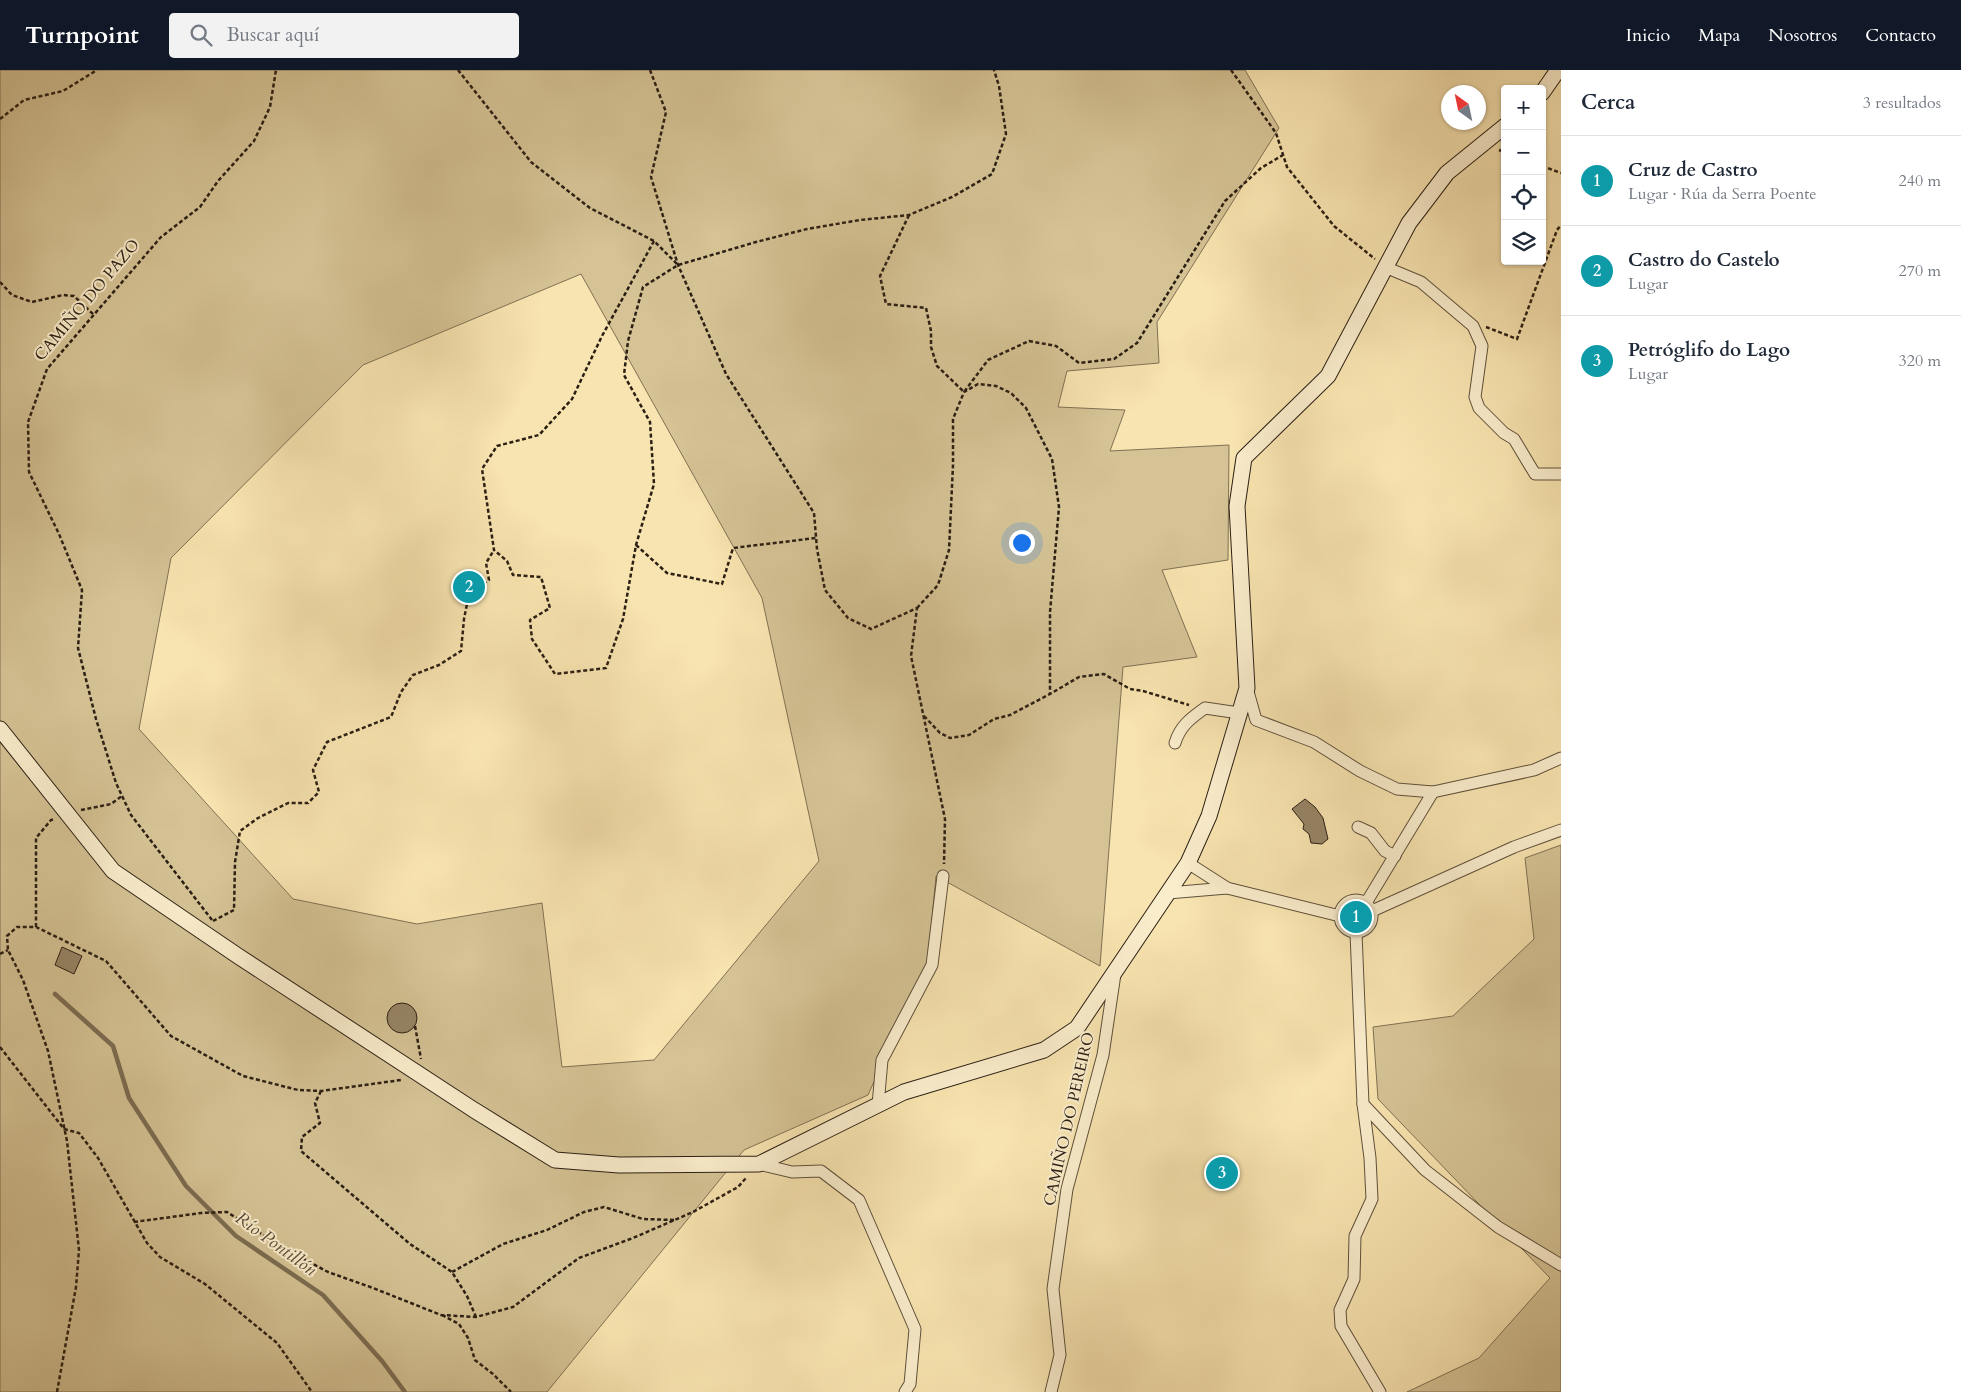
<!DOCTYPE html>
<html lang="es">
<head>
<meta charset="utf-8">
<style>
  body { margin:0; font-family:Cardo,serif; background:#f2f2f3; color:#1f2937 }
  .controls { position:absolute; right:15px; top:15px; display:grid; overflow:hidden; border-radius:5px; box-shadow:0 1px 4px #0004 }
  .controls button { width:45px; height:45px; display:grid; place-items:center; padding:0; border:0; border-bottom:1px solid #e0e1e3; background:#fff; color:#1f2937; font:25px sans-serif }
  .compass { position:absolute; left:1441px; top:15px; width:45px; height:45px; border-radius:50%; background:#fff; box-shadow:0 1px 4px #0004; rotate:327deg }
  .you { position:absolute; left:1021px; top:472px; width:18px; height:18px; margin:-12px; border:4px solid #fff; border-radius:50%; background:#1a73e8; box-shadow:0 0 0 8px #1a73e833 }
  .badge { display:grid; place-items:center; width:32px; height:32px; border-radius:50%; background:#111827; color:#fff; font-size:16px; font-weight:700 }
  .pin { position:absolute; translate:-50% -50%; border:2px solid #fff; box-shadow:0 1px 5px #0006 }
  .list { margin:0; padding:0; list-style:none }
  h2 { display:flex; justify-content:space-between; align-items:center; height:65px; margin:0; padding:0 20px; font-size:21px }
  h2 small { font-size:16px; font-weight:400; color:#747a83 }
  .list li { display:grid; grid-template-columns:32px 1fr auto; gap:15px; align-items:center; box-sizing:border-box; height:90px; padding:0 20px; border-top:1px solid #e0e1e3 }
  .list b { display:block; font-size:19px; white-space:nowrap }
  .list p { margin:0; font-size:16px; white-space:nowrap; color:#747a83 }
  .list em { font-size:16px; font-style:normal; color:#747a83 }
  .icon { flex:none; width:28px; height:28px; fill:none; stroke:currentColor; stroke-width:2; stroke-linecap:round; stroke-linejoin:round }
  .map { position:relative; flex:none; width:1561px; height:1322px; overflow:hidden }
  header { display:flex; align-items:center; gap:30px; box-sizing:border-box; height:70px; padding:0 25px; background:#111827; color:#fff }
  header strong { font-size:24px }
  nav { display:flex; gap:28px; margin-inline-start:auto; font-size:18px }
  .search { width:350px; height:45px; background:#f2f2f3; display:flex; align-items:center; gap:12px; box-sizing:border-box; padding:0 18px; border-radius:5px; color:#747a83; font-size:19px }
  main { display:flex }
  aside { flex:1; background:#fff }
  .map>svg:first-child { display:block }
  .green { fill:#d5c395; stroke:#807154; fill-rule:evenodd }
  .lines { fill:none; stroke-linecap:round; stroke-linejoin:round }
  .stream { stroke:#7c6d52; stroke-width:4.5 }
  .building { fill:#968565; stroke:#2b1f14 }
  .street-casing { stroke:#5e503b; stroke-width:13 }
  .secondary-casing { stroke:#2b1f14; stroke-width:17 }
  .path { stroke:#2b1f14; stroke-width:2.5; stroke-dasharray:4 2.5; stroke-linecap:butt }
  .street { stroke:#faedcc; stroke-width:11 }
  .secondary { stroke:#faedcc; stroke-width:15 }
  .labels { text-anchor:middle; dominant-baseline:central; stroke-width:4; stroke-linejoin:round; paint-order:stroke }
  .street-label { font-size:16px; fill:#2b1f14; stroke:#faedcc }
  .water-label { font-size:18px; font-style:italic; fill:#5a4c38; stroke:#faedcc }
</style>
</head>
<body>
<header>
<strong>Turnpoint</strong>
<div class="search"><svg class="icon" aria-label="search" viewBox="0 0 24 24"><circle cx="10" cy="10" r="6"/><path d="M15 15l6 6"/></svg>Buscar aquí</div>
<nav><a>Inicio</a><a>Mapa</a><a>Nosotros</a><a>Contacto</a></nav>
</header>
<main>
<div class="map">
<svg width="1561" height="1322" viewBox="0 0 1561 1322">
  <rect width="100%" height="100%" fill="#f8e4b0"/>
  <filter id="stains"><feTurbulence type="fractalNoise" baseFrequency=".004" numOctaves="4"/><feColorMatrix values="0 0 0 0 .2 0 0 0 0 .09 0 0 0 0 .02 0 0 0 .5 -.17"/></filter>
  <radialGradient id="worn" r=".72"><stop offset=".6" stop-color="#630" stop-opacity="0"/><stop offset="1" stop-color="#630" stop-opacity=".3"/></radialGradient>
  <g class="green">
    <path d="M0,0H1245L1279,58L1157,252L1159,293L1067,301L1058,337L1125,340L1110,381L1229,375L1228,490L1162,500L1197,587L1123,597L1100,896L936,806L928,891L868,1025L744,1080L547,1322H0ZM581,204L762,528L819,791L654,990L562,997L542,833L417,854L293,829L139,659L171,488L363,295Z"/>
    <path d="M1561,775V1322H1407L1479,1288L1550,1208L1378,1029L1373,957L1453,946L1534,869L1525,788Z"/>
  </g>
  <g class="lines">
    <path class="stream" d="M55,924L113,976L129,1028L186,1116L236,1166L323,1225L382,1291L405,1322"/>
  </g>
  <g class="building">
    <path d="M1305,729L1315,737L1323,748L1328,769L1322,774L1311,773L1309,764L1303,759L1304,754L1292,739Z"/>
    <path d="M62,877L82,886L74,904L55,895Z"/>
    <circle cx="402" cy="948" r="15"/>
  </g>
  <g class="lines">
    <g class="street-casing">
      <g id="street">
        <path d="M1385,197L1421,212L1473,256L1482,276L1475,327L1479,338L1504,363L1514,369L1535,404H1561"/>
        <path d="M1247,618L1256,650L1314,672L1360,701L1397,719L1433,722L1534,700L1561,688"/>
        <path d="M1175,673C1180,656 1191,648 1205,638L1239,643"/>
        <path d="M1358,757L1371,763L1385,781L1395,786"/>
        <path d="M1188,793L1227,818L1340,846"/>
        <path d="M1168,823L1227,818"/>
        <circle cx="1356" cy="846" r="16"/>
        <path d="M1366,833L1433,722"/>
        <path d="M1372,841L1514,777L1561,760"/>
        <path d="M1356,863L1363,1034L1425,1100L1498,1157L1561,1195"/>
        <path d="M1363,1034L1370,1088L1372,1129L1355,1166L1354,1209L1340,1240L1341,1256L1380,1322"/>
        <path d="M878,1035L882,990L932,895L943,806"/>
        <path d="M759,1094L792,1102L821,1101L859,1130L915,1259L910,1314L905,1322"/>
        <path d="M1051,1322L1060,1285L1053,1219L1067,1119L1103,985L1115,904"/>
      </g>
    </g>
    <g class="secondary-casing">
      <g id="secondary">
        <path d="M1542,23L1558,0"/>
        <path d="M0,659L113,801L238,886L474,1040L555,1090L619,1095L759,1094L904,1022L1044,980L1077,958L1188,793L1209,746L1247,618L1237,436L1244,388L1328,306L1409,153L1447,103L1505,56"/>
      </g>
    </g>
    <g class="path">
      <path d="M458,0L531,92L590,138L654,171L677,194"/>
      <path d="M650,0L666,42L651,107L678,195L726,304L814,443L817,479L825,520L848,548L871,559L917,538L911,586L945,749L944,794"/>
      <path d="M1231,0L1276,63L1287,97L1334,156L1375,189"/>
      <path d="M0,49L24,30L63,21L97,0"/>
      <path d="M1499,80L1505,82"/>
      <path d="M1542,96L1561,103"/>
      <path d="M909,145L880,206L886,234L926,238L931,261V277L937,296L964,322L988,290L1029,271L1056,276L1079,293L1114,289L1137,273L1225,131L1261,98L1283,85"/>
      <path d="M654,171L602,266L572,329L539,365L497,376L482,399L494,480L507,491L513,505L541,507L550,538L530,550L532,569L555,604L606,598L623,549L636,475L654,414L650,352L624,305L628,271L643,217L678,195L756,172L807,159L860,150L909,145L952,127L992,104L1006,64L999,16L994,0"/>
      <path d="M0,212L12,225L32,232L63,225L74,226L94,245"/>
      <path d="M1486,257L1517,269L1557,160L1561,155"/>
      <path d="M636,475L667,503L722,514L733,478L816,468"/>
      <path d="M917,538L938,515L949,480L953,395V349L964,322L978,314L996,316L1011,323L1026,338L1052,389L1059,437L1050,542V624"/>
      <path d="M924,646L940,663L950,668L969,665L994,649L1010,645L1050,624L1079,607L1104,604L1130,619L1143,621L1189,635"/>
      <path d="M81,740L111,734L122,726"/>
      <path d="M212,850L131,745L116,713L96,649L78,578L82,520L59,464L29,402L28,352L47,299L161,167L200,137L218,111L254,71L270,37L276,0"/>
      <path d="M213,851L234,840L235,792L240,761L258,748L288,733H308L319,722L313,700L327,672L391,647L401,622L413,605L439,595L461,581L464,549L469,524L489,510L486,493L494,480"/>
      <path d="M36,857V768L51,750L55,749"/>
      <path d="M0,884L8,880"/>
      <path d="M415,956L421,989"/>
      <path d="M0,977L64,1059L79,1063L98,1088L147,1173L160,1187L205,1214L277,1273L312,1322"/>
      <path d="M321,1021L315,1033L320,1053L302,1067L301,1081L410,1174L452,1202L467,1226L476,1247"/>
      <path d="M134,1152L201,1143L227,1142L287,1180L328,1202L373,1218L441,1245L476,1247L513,1237L579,1188L633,1168L693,1142L738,1117L746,1108"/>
      <path d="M452,1202L503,1174L547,1160L584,1142L604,1137L643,1149L675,1150"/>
      <path d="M442,1245L459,1254L468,1268L475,1290L493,1304L511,1322"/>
      <path d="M57,1322L76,1217L79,1180L67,1071L48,981L23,910L8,880L7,866L17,857H36L106,891L171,966L243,1006L298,1020L321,1021L401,1010"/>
    </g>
    <use href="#street" class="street"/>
    <use href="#secondary" class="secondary"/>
  </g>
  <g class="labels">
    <g class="street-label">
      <text transform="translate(87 230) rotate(-50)">CAMIÑO DO PAZO</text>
      <text transform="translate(1069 1049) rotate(-77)">CAMIÑO DO PEREIRO</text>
    </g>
    <g class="water-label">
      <text transform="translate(276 1174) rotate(36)">Río Pontillón</text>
    </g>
  </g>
  <rect width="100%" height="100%" filter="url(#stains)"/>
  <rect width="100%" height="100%" fill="url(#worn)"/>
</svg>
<div class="controls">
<button>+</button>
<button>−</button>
<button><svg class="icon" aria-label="locate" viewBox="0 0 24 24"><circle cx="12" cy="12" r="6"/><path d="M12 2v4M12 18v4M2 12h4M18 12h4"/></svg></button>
<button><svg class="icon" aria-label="layers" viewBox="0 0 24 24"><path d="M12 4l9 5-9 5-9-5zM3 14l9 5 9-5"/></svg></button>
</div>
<svg class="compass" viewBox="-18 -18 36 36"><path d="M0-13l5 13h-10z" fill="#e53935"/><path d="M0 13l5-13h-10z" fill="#747a83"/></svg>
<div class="you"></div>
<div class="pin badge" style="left:1356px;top:847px;background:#0f9aa8">1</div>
<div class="pin badge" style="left:469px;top:517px;background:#0f9aa8">2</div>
<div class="pin badge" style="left:1222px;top:1103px;background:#0f9aa8">3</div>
</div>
<aside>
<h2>Cerca<small>3 resultados</small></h2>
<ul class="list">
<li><span class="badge" style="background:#0f9aa8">1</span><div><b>Cruz de Castro</b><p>Lugar · Rúa da Serra Poente</p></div><em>240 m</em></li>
<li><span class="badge" style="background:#0f9aa8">2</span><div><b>Castro do Castelo</b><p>Lugar</p></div><em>270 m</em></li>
<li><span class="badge" style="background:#0f9aa8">3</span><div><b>Petróglifo do Lago</b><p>Lugar</p></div><em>320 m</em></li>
</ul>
</aside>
</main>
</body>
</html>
